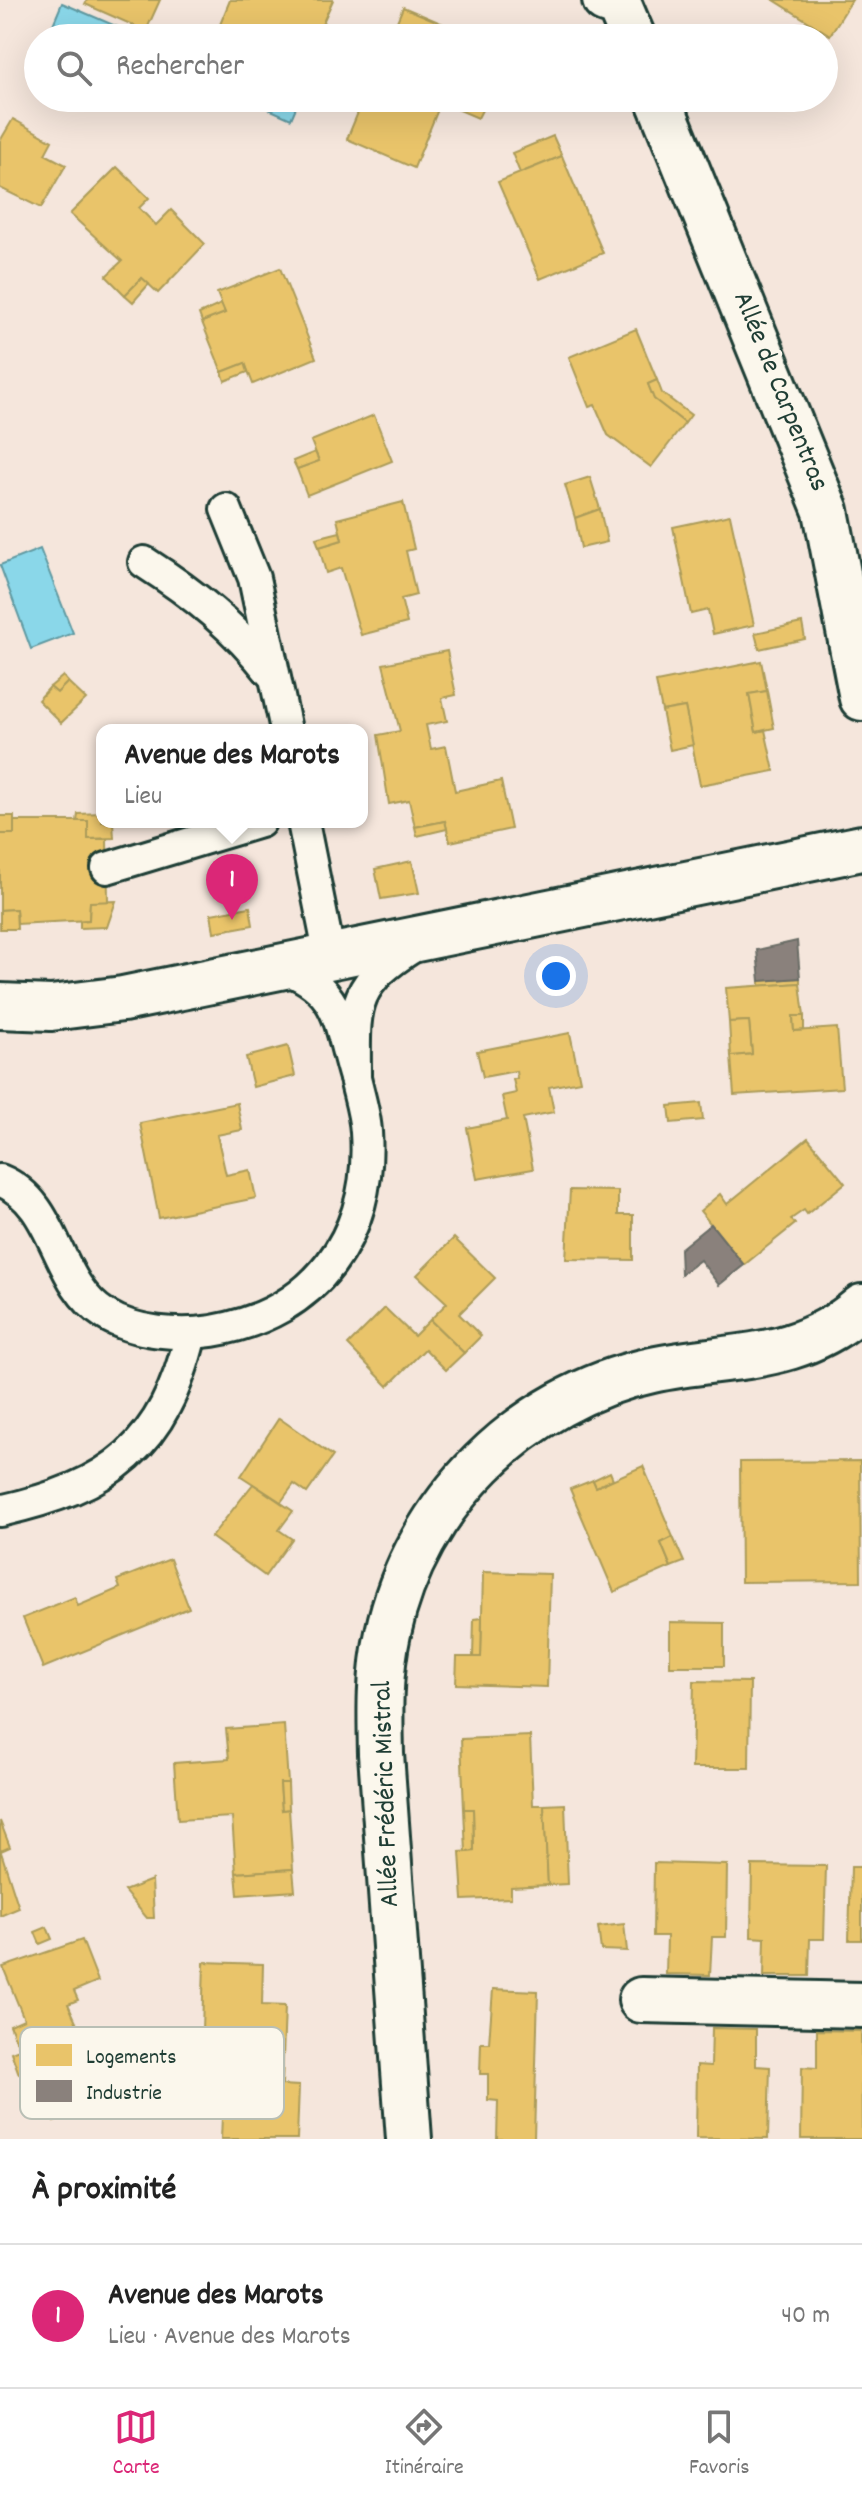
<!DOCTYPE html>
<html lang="fr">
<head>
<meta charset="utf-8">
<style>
  body { margin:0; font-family:Dekko,sans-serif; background:#f2f2f2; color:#222 }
  .you { position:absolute; left:556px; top:976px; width:28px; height:28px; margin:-20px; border:6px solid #fff; border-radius:50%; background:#1a73e8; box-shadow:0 0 0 12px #1a73e833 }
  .badge { display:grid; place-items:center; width:52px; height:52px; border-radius:50%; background:#db2777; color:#fff; font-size:26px; font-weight:700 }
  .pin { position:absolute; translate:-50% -66px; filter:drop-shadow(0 2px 4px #0008) }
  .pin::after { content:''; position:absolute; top:42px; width:28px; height:24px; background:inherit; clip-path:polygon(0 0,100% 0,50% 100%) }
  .popup { position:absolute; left:96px; top:724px; width:272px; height:104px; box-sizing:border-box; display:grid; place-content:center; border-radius:16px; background:#fff; filter:drop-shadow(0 2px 6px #0005); font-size:26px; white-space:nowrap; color:#767676 }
  .popup b { font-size:30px; color:#222 }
  .popup::after { content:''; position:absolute; left:50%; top:100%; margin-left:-16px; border:16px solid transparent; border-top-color:#fff }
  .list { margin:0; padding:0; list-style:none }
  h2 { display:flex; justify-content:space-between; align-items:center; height:104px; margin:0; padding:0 32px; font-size:34px }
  h2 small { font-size:26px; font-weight:400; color:#767676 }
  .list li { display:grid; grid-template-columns:52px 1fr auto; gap:24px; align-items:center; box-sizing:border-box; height:144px; padding:0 32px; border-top:2px solid #e0e0e0 }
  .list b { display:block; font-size:30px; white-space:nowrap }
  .list p { margin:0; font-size:26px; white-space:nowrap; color:#767676 }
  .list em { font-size:26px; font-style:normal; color:#767676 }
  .icon { flex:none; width:44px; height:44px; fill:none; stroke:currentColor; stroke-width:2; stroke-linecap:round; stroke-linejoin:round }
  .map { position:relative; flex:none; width:862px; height:2139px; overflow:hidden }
  .search { position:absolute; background:#fff; box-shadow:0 8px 32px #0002; left:24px; right:24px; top:24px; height:88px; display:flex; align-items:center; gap:20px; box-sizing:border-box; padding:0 28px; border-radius:44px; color:#767676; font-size:30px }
  .sheet { height:248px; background:#fff }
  nav { display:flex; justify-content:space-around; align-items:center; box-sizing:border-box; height:112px; border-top:2px solid #e0e0e0; background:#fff; font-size:22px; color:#767676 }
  nav a { display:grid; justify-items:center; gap:4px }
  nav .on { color:#db2777 }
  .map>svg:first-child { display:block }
  .water { fill:#8ad7e9; stroke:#5f99a1; stroke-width:2 }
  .homes { fill:#e9c46a; stroke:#ac9c5a; stroke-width:2 }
  .industry { fill:#8a817c; stroke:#6a6d66; stroke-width:2 }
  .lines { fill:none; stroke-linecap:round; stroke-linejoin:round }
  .service-casing { stroke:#1f3d34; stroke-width:36 }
  .minor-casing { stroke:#1f3d34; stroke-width:50 }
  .tertiary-casing { stroke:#1f3d34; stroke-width:50 }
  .service { stroke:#fbf7ec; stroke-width:30 }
  .minor { stroke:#fbf7ec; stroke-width:44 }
  .tertiary { stroke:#fbf7ec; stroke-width:44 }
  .labels { text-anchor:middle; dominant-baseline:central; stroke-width:8; stroke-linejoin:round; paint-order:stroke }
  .street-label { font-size:28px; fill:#1f3d34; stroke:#fbf7ec }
  .key { fill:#fbf7ec; stroke:#b9bfb5; stroke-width:2 }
  .key-label { font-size:22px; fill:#1f3d34 }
</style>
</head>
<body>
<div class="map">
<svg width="862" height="2139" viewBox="0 0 862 2139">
  <rect width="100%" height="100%" fill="#f5e6dc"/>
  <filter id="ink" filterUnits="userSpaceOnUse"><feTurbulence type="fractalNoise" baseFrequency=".0125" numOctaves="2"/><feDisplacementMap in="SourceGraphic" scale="16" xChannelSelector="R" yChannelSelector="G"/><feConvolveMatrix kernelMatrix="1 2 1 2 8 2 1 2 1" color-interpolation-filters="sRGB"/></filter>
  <g filter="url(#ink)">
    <g class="water">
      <path d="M62,3L132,33L130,38H78L52,27Z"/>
      <path d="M244,98H300L291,119Z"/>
      <path d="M40,549L73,633L31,649L0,565Z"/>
    </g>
    <g class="homes">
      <path d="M87,0H160L146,31L85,4Z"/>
      <path d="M230,0H333L316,38H246L219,27Z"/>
      <path d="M774,0H852L830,35Z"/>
      <path d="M403,7L448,26L445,33L457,38H390Z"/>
      <path d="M448,26L476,38H457L445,33Z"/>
      <path d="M364,98H454L450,106L441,102L414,168L347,139Z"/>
      <path d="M454,98H470L485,104L478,118L450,106Z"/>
      <path d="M13,119L52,141L45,154L66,165L41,208L0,188V141Z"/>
      <path d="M553,136L562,156L520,173L512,153Z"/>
      <path d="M562,156L603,253L540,279L498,182Z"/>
      <path d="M117,167L149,198L139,208L156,225L171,210L205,244L158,293L142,278L125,295L106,276L122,261L70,214Z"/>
      <path d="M280,268L316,358L253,384L245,363L222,372L202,322L225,313L217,293Z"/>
      <path d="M142,278L149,284L133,302L125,295Z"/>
      <path d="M221,304L225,313L202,322L199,314Z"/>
      <path d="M636,329L657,380L648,384L654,399L685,423L651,467L608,435L595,405L589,407L569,357Z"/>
      <path d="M245,363L248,372L225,381L222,372Z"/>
      <path d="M657,380L662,393L691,415L685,423L654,399L648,384Z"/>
      <path d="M374,415L392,461L307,495L297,469L319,461L311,441Z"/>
      <path d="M315,452L319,461L297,469L293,461Z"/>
      <path d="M590,477L600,509L575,518L565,485Z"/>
      <path d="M403,502L414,549L406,551L416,595L401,599L407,623L361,635L341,568L326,573L319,547L342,540L337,519Z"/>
      <path d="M600,509L607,542L581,548L575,518Z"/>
      <path d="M730,515L754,625L713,634L708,610L691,614L673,527Z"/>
      <path d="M340,532L342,540L319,547L316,538Z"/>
      <path d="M802,623L805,639L759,649L755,633Z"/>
      <path d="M447,651L456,695L442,698L447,721L426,725L431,749L446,746L455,791L501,781L511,829L450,842L445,821L415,827L409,800L389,804L378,735L400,731L383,664Z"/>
      <path d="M761,661L767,691L749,694L756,732L765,730L774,771L700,785L685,707L662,711L656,682Z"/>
      <path d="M63,676L68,682L57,693L50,687Z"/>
      <path d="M68,682L86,699L61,723L38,700L50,687L57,693Z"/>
      <path d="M767,691L774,728L756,732L749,694Z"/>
      <path d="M685,707L693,745L670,750L662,711Z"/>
      <path d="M102,813V822H113L114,838L88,839V821H77L78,814Z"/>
      <rect x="0" y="816" width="14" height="18"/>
      <path d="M14,821H88V839H107L108,902H90L89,920L17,924L16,909L0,910V834H14Z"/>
      <path d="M445,821L447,829L417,836L415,827Z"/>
      <path d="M412,861L419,893L381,899L375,869Z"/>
      <path d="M116,901L107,927L80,928V921L89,920L90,902Z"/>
      <path d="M250,907L253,925L214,932L211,914Z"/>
      <path d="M16,909L17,929H0V910Z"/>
      <path d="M800,978V983L760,986V981Z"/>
      <path d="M800,983L804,1016H793L794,1031L837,1028L842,1088L734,1095L731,1056L752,1054L749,1021L729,1022L726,988Z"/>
      <path d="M793,1016H804V1030L794,1031Z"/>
      <path d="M749,1021L752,1054L731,1056L729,1022Z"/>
      <path d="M570,1033L580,1081L549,1087L554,1112L523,1118L533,1169L477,1179L467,1128L507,1120L502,1096L516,1093L513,1079H517L516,1071L483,1077L477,1051Z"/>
      <path d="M288,1046L295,1076L253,1087L246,1057Z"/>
      <path d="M237,1103L242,1130L217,1135L226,1175L250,1170L256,1198L159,1218L140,1123Z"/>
      <path d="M701,1103L703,1120L671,1123L669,1106Z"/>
      <path d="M808,1138L845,1183L807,1214L804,1210L791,1219L795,1224L744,1265L700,1211L720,1194L727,1204Z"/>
      <path d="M570,1190L618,1191V1215H633V1260L566,1259Z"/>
      <path d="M454,1238L495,1278L459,1314L481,1336L464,1353L430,1320L447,1303L417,1275Z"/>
      <path d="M385,1308L414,1336L430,1320L464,1353L446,1370L425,1349L388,1386L348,1345Z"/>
      <path d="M279,1418L333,1456L307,1493L294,1484L281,1502L241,1476Z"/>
      <path d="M860,1461L861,1581L741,1582L740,1462Z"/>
      <path d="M643,1466L673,1537L661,1543L671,1567L614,1592L570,1489L593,1480L596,1487Z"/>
      <path d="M610,1472L613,1479L596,1487L593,1480Z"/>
      <path d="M253,1484L293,1511L279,1530L292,1539L265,1576L211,1537Z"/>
      <path d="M673,1537L684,1562L671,1567L661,1543Z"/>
      <path d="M170,1559L189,1608L43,1668L23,1618L75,1597L78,1606L120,1588L117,1580Z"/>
      <path d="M483,1572L550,1574L547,1687L456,1684L457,1657H481Z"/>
      <path d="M482,1618L481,1657H473L474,1619Z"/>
      <path d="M670,1622L724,1623V1666H670Z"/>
      <path d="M694,1681L750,1682L749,1768H692Z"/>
      <path d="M284,1725L288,1783H280L282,1810L289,1809L293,1869L236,1873L232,1817L178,1820L174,1763L229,1759L226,1729Z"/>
      <path d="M530,1736L533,1805H544L548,1885L511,1887V1898L463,1900L460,1852L474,1851L473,1809H464L461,1739Z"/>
      <path d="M280,1783H288L289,1809L282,1810Z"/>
      <path d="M565,1804L568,1884L548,1885L544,1805Z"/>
      <path d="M464,1809H473L474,1851L466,1852Z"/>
      <path d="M0,1821L10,1847L1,1851L0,1849Z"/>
      <path d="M0,1849L19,1908L0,1916Z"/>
      <path d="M654,1863L727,1865L726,1937H712L710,1975L666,1974L667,1936H653Z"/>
      <path d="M752,1865L826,1866L824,1939H810L809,1976H764L765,1938L751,1937Z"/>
      <path d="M851,1867H862V1940H849Z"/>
      <path d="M293,1869L295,1891L238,1895L236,1873Z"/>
      <path d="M152,1880L154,1918H147L124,1891Z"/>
      <path d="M624,1924L627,1951L601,1950L598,1927Z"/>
      <path d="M47,1927L52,1939L40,1944L35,1932Z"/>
      <path d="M82,1940L98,1981L74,1991L78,2000L68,2004L78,2026L20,2050L10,2025L24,2019L3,1967Z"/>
      <path d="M204,1962L263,1964L262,2005L285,2006L282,2085L299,2086L297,2139H221L224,2071L206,2070L201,2065Z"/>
      <path d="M493,1989L538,1991L534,2139H497L498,2101L488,2100V2074H480L481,2043H489Z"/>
      <path d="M712,2028L756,2029V2066L770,2067L768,2139L696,2138L697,2065L711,2066Z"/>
      <path d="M68,2030L76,2050L86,2046L107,2100L54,2121L34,2069L19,2074L11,2052Z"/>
      <path d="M817,2030L861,2031L862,2139H801L802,2067L817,2068Z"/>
      <path d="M107,2038L127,2091L107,2100L86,2046Z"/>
    </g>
    <g class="industry">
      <path d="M797,941L800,978L760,981L757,950Z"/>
      <path d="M711,1224L744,1265L719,1285L700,1260L681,1274L680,1249Z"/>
    </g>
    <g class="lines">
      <g class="service-casing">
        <g id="service">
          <path d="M226,509L254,578L286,730"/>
          <path d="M144,562C194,594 235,627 271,673"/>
          <path d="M303,822L330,957"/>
          <path d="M107,868L260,822"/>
          <path d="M281,967C342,988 338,1023 355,1078C355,1007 349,987 414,946"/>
          <path d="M0,1180C59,1204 53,1282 106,1315C135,1333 180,1336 212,1331C316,1314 373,1235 366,1132C365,1114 359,1096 355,1078"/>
          <path d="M0,1511C112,1486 164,1446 191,1334"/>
        </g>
      </g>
      <g class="minor-casing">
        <g id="minor">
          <path d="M605,0L619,5L633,38"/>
          <path d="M658,98L826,511L862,698"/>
          <path d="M641,2000L862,2005"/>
          <path d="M409,2139L381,1754C380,1713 379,1673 388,1633C415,1505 522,1397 652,1370C732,1353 795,1364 862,1307"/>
        </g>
      </g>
      <g class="tertiary-casing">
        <path id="tertiary" d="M0,1006L51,1008L123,999L862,848"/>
      </g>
      <use href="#service" class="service"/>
      <use href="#minor" class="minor"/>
      <use href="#tertiary" class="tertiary"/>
    </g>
  </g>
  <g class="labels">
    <g class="street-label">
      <text transform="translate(779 392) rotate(68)">Allée de Carpentras</text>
      <text transform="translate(388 1794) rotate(-92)">Allée Frédéric Mistral</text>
    </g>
  </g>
  <rect x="20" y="2027" width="264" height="92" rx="12" class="key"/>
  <rect x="36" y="2044" width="36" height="22" fill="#e9c46a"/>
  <rect x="36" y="2080" width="36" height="22" fill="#8a817c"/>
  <g class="key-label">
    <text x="86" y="2063">Logements</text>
    <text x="86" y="2099">Industrie</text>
  </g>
</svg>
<div class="you"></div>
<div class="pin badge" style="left:232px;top:920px">1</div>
<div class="popup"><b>Avenue des Marots</b>Lieu</div>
<div class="search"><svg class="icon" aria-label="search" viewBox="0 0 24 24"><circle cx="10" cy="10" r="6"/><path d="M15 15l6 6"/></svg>Rechercher</div>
</div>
<section class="sheet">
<h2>À proximité<small></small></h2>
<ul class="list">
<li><span class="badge">1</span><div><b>Avenue des Marots</b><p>Lieu · Avenue des Marots</p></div><em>40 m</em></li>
</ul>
</section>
<nav>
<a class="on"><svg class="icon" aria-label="map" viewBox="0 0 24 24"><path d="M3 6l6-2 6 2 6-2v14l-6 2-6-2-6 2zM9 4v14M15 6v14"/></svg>Carte</a>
<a><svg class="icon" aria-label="directions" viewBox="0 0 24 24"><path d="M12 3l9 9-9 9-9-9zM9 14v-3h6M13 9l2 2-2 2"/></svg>Itinéraire</a>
<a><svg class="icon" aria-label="saved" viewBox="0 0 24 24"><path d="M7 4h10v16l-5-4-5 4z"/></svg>Favoris</a>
</nav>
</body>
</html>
